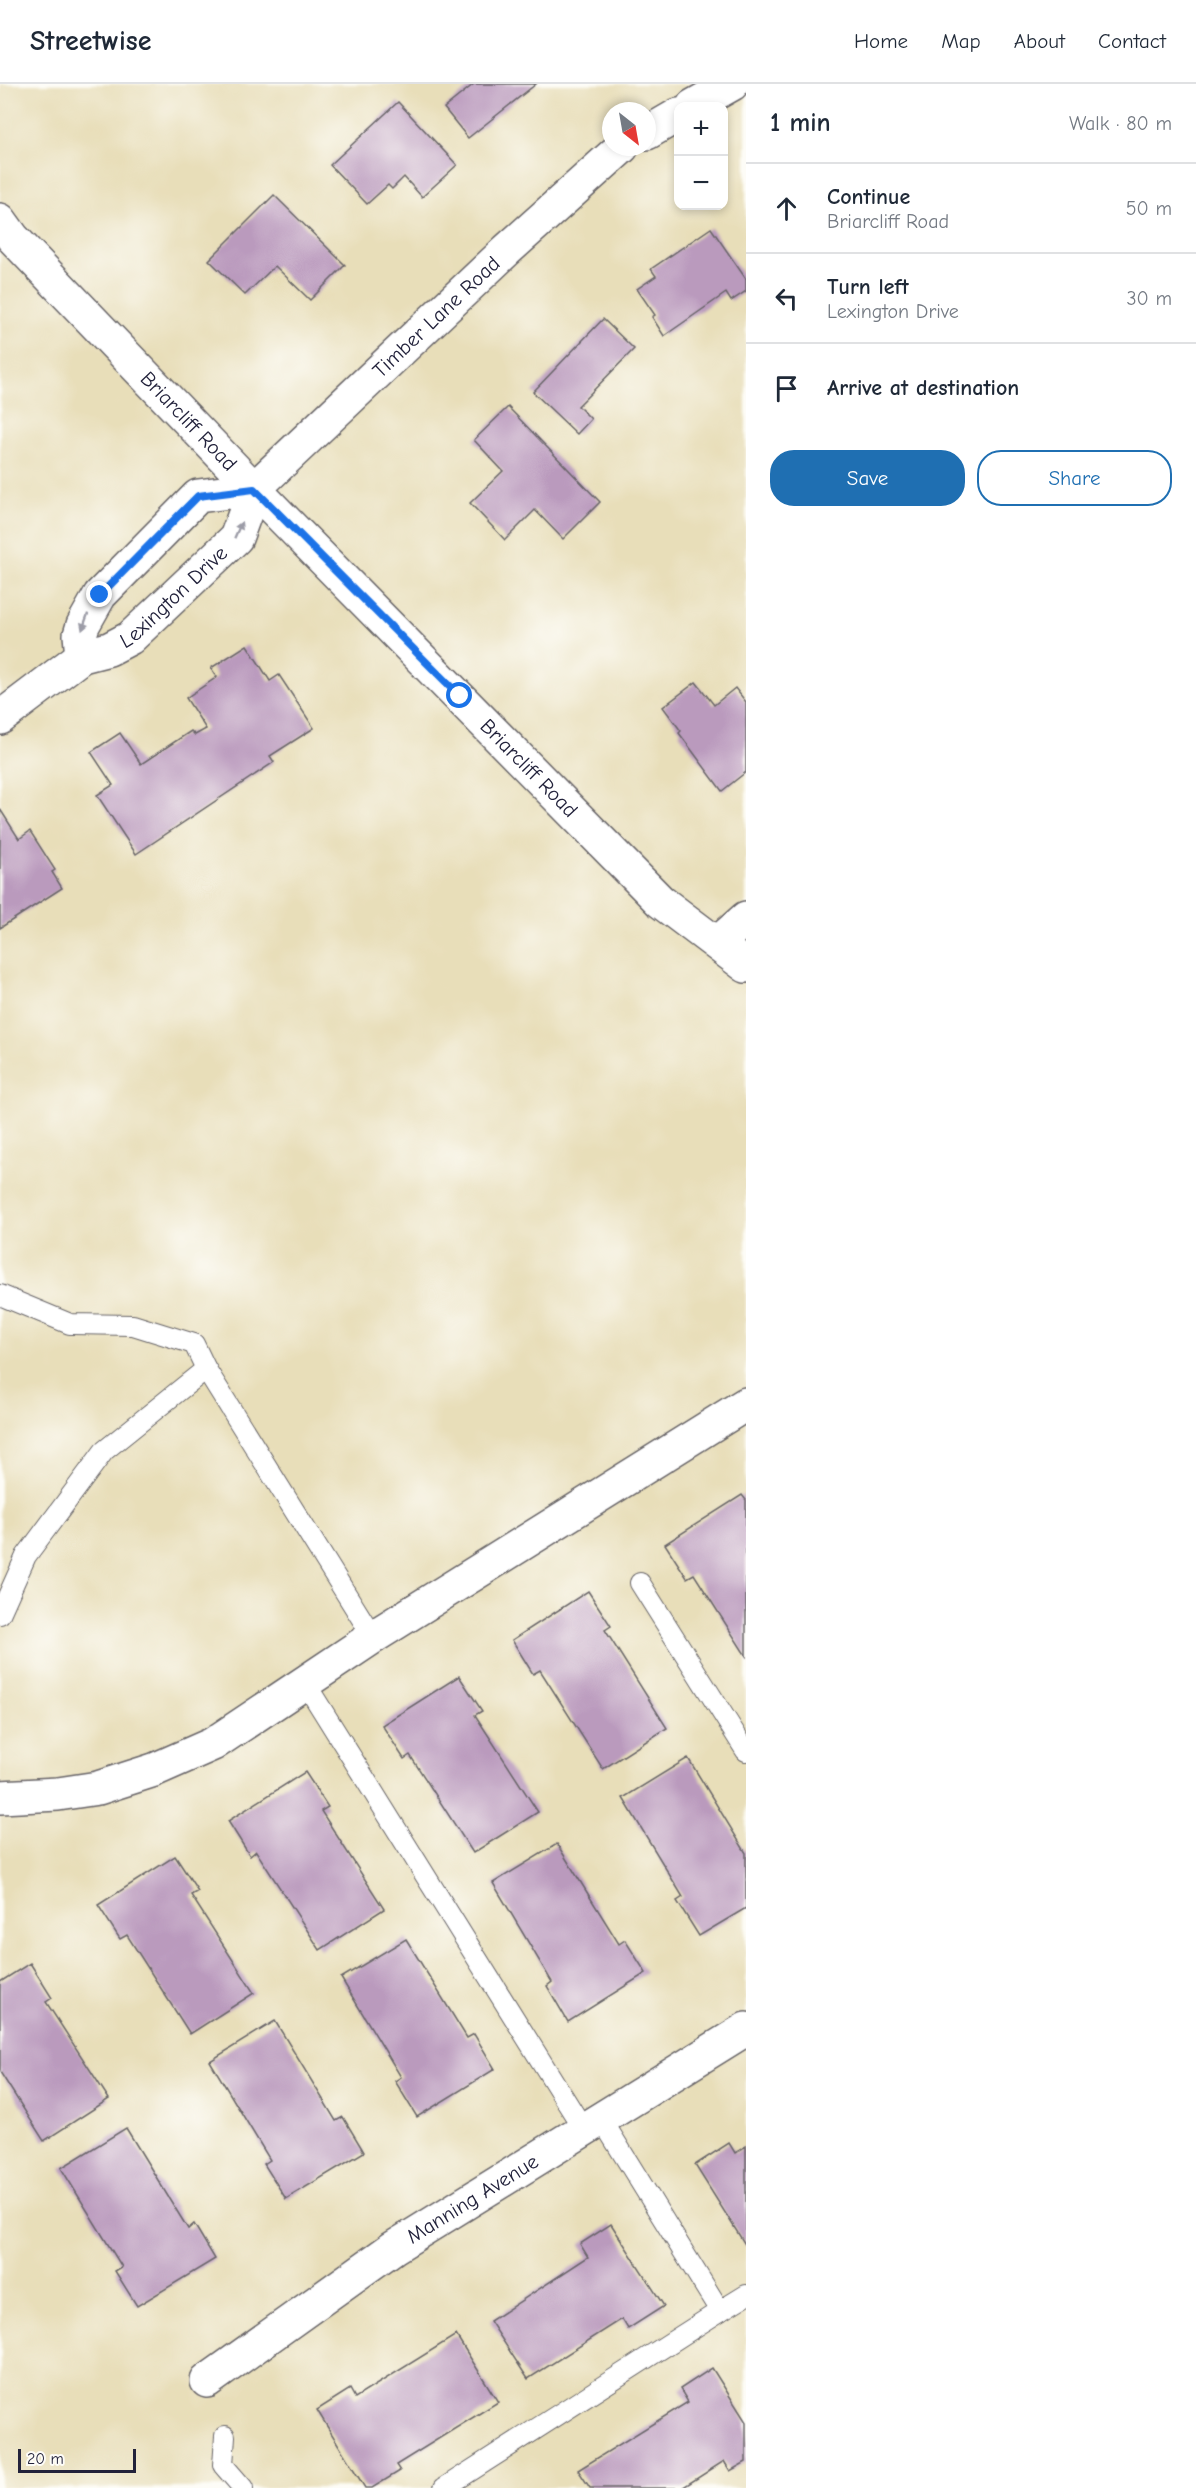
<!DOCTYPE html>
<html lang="en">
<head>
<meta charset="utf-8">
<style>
  body { margin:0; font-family:"Comic Neue",sans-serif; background:#f2f2f3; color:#1f2937 }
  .controls { position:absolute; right:18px; top:18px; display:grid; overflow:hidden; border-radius:12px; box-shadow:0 3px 9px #0003 }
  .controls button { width:54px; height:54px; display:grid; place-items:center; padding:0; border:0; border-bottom:2px solid #e0e1e3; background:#fff; color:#1f2937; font:30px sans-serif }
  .compass { position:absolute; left:602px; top:18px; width:54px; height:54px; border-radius:50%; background:#fff; box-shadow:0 3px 9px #0003; rotate:149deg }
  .scale { position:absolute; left:18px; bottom:15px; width:118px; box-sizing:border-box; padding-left:6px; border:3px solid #22223b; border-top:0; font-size:16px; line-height:21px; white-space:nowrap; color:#22223b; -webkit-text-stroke:4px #fdfcf7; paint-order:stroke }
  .stop { position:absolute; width:18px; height:18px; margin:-14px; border:4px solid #1a73e8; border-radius:50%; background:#fff }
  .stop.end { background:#1a73e8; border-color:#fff; box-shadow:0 2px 6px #0008 }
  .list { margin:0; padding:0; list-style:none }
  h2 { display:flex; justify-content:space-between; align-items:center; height:78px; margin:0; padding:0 24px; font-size:26px }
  h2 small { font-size:20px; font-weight:400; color:#747a83 }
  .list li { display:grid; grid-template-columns:39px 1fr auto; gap:18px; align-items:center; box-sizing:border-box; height:90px; padding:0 24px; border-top:2px solid #e0e1e3 }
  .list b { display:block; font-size:22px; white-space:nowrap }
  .list p { margin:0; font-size:20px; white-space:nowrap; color:#747a83 }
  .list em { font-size:20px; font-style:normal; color:#747a83 }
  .actions { display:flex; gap:12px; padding:18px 24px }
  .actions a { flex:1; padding:14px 0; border:2px solid #1f6fb2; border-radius:24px; text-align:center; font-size:21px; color:#1f6fb2 }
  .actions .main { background:#1f6fb2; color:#fff }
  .icon { flex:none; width:33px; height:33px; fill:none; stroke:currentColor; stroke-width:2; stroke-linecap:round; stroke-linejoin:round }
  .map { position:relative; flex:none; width:746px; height:2404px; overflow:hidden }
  header { display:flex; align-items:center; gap:36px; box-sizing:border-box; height:84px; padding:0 30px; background:#fff; border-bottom:2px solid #e0e1e3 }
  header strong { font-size:28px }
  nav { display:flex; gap:33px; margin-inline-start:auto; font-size:21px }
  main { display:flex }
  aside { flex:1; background:#fff }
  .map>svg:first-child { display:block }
  .building { fill:#ba9abd }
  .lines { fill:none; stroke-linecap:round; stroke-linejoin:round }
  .lane-casing { stroke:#676467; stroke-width:22 }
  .street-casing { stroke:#676467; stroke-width:36 }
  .secondary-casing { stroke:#676467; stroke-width:36 }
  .lane { stroke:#fff; stroke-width:20 }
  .street { stroke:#fff; stroke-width:33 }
  .secondary { stroke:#fff; stroke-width:33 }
  .oneway { fill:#9c9ca7 }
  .route { stroke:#1a73e8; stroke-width:8 }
  .labels { text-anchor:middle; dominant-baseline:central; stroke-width:6; stroke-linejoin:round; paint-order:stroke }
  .street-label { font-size:21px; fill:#22223b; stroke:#fdfcf7 }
</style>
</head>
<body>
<header>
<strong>Streetwise</strong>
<nav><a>Home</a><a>Map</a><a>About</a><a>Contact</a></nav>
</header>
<main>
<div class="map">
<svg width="746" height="2404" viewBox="0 0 746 2404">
  <rect width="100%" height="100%" fill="#fdfcf7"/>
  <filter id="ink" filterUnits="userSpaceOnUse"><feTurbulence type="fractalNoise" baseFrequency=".0167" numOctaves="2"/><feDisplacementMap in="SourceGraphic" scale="12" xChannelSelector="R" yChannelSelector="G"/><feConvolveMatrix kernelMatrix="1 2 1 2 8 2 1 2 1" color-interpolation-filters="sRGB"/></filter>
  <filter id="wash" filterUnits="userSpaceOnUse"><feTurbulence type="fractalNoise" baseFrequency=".008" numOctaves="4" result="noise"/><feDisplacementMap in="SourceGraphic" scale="24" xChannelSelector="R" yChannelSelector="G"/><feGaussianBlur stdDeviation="1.35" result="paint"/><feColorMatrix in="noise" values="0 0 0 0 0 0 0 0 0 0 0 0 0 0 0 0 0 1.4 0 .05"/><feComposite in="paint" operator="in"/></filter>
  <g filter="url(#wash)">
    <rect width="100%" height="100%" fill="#e8deb9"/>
    <g id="blocks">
      <g class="building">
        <path d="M474,0H536L468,54L444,24Z"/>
        <path d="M398,18L457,81L422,113L404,93L392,105L388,101L367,120L330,81Z"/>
        <path d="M274,111L345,181L310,216L275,182L245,211L209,176Z"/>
        <path d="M711,144L746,195V207L731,217L726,209L664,252L652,233L655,231L637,205L656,192L651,185Z"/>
        <path d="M603,235L634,265L578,322L591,335L577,350L533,308Z"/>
        <path d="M508,323L600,418L563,455L535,426L505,456L470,419L503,387L474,356Z"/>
        <path d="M247,561L270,597L279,591L314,644L270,672L274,678L136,770L97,711L113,701L91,668L120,649L141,680L191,647L195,651L206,645L186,614L217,593L211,584Z"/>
        <path d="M696,598L714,621L735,604L746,618V688L722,707L679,649L681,647L663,623Z"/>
        <path d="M0,725L19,755L30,747L55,786L52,788L62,804L0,844Z"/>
        <path d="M742,1411L746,1416V1572L694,1490L687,1494L665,1460Z"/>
        <path d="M588,1507L611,1542L605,1546L667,1644L603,1685L540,1586L533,1590L512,1556Z"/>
        <path d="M459,1592L482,1627L475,1631L538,1728L473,1769L410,1671L404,1675L382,1641Z"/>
        <path d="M688,1674L746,1769V1824L699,1852L677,1817L683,1813L623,1714Z"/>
        <path d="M305,1688L328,1723L321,1727L384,1825L320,1866L256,1767L250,1772L228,1737Z"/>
        <path d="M557,1760L619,1860L625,1856L646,1889L568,1938L547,1902L552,1898L493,1799Z"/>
        <path d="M175,1772L198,1807L191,1811L254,1909L190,1950L127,1851L120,1855L98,1821Z"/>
        <path d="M406,1855L467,1954L474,1950L495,1985L417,2033L395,1997L401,1993L341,1894Z"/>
        <path d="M30,1879L52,1914L46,1918L109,2015L44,2057L0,1988V1898Z"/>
        <path d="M275,1937L336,2037L343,2033L364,2068L286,2115L264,2080L270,2076L210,1977Z"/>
        <path d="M126,2044L188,2145L194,2140L215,2175L137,2222L115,2187L122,2183L61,2084Z"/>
        <path d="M729,2059L735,2069L746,2062V2162L695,2081Z"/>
        <path d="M611,2140L664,2222L628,2245L622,2235L528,2295L490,2237L588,2173L580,2160Z"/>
        <path d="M456,2251L498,2318L396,2381L400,2387L372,2404H365L317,2326L350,2305L355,2314Z"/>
        <path d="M712,2284L746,2338V2378L730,2387L724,2377L682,2404H590L578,2386L688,2318L680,2305Z"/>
      </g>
    </g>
  </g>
  <g filter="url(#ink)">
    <use href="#blocks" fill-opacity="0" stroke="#676467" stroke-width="1.5"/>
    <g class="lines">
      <g class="lane-casing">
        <g id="lane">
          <path d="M0,1211L70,1240L133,1241L194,1260L206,1285L373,1553"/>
          <path d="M640,1499L746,1667"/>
          <path d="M0,1530L26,1472L104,1367L206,1285"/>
          <path d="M304,1597L584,2046"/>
          <path d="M602,2036L720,2227L746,2211"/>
          <path d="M225,2352L223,2381L243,2404"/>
          <path d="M444,2404L720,2227"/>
        </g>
      </g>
      <g class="street-casing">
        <g id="street">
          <path d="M693,22L732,0"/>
          <path d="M647,49L678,31"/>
          <path d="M82,572L80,551L83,541L100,511L198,412L254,405"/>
          <path id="s1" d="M0,634L82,572L109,565L130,554L236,454L254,405L507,166L622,63"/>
          <path d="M718,859L746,834"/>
          <path d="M0,1713L58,1710L98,1704L154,1686L213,1660L373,1553L746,1320"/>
          <path id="s2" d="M207,2297L393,2164L746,1945"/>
        </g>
      </g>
      <g class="secondary-casing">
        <g id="secondary">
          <path id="s3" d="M0,136L13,154L254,405L660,817L746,882"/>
        </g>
      </g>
      <use href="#lane" class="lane"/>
      <use href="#street" class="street"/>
      <use href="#secondary" class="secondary"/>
    </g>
    <defs><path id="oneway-solid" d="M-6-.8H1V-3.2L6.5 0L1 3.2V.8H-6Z" transform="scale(1.5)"/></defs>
    <g class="oneway">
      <use href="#oneway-solid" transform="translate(238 446) rotate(-66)"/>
      <use href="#oneway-solid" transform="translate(85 538) rotate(110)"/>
    </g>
  </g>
  <g class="lines" filter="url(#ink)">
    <path class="route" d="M100,511L198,412L254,405L460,612"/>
  </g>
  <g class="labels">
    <g class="street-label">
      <text stroke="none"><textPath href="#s1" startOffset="603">Timber Lane Road</textPath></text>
      <text stroke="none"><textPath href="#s3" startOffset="276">Briarcliff Road</textPath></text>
      <text stroke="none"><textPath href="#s1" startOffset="214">Lexington Drive</textPath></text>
      <text stroke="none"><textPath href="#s3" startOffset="762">Briarcliff Road</textPath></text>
      <text stroke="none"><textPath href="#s2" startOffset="322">Manning Avenue</textPath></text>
    </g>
  </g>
</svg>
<div class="controls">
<button>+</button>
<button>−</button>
</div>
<svg class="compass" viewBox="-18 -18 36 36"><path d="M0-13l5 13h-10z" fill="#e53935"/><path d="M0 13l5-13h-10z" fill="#747a83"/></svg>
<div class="scale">20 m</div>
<div class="stop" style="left:460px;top:612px"></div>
<div class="stop end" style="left:100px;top:511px"></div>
</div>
<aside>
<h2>1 min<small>Walk · 80 m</small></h2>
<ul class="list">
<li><svg class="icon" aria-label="ahead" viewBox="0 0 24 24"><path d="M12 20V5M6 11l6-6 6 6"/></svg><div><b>Continue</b><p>Briarcliff Road</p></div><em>50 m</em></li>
<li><svg class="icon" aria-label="left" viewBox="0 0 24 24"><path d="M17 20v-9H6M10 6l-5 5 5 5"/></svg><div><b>Turn left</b><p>Lexington Drive</p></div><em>30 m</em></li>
<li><svg class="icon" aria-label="arrive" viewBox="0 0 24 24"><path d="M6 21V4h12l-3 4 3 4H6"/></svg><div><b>Arrive at destination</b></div></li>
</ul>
<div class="actions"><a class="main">Save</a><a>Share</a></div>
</aside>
</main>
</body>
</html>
